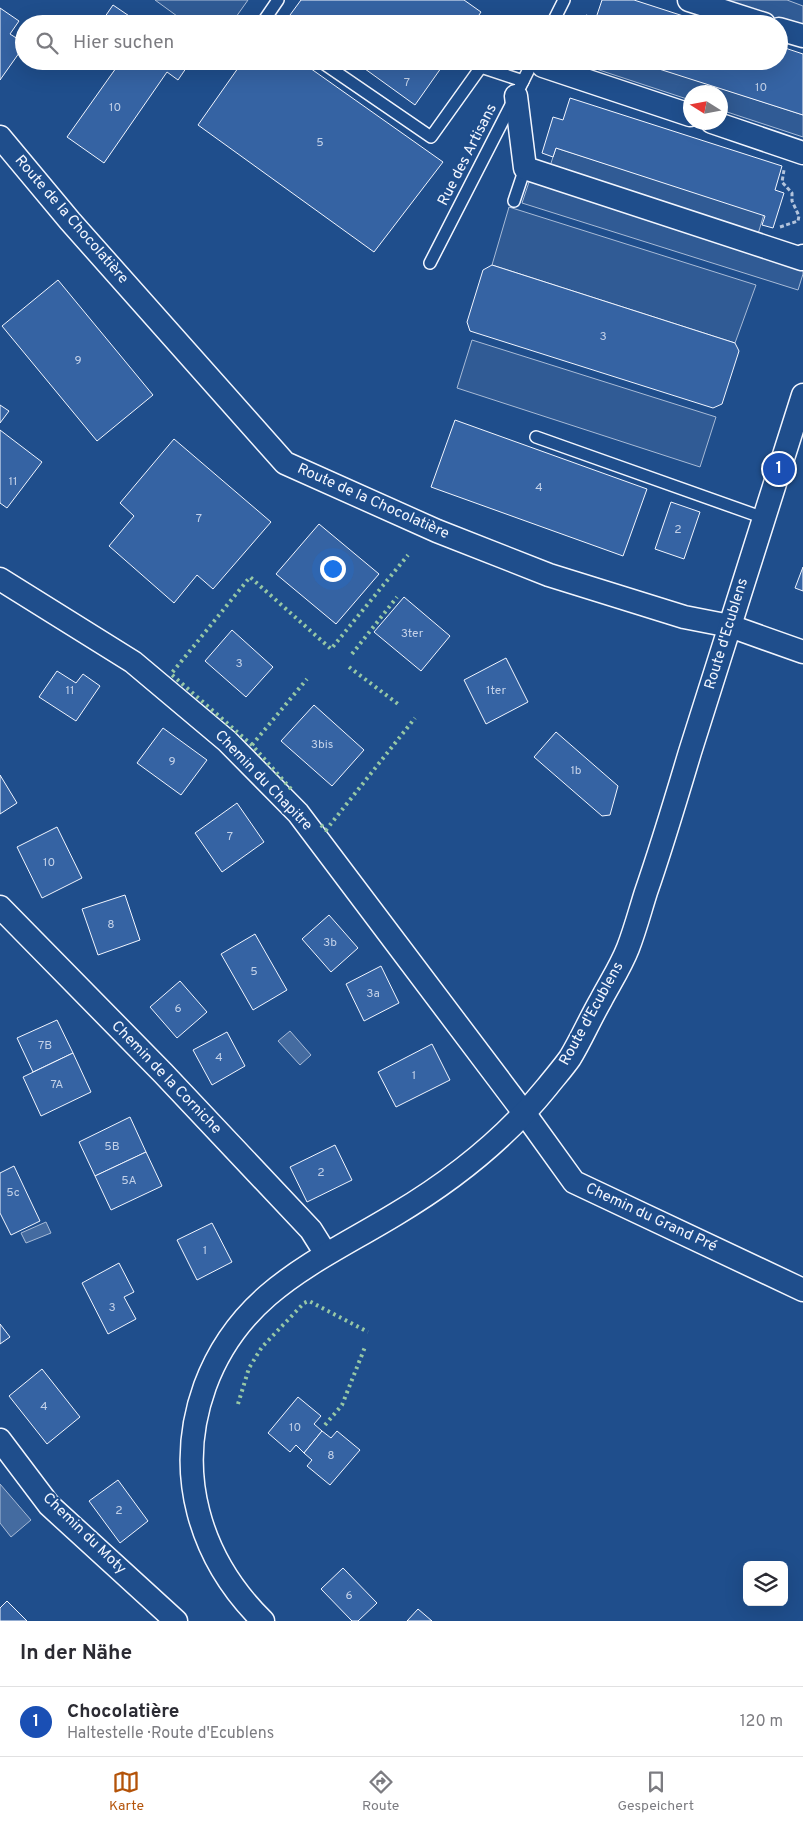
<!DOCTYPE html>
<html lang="de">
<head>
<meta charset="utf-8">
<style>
  body { margin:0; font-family:Overpass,sans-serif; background:#f2f2f3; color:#2b2b33 }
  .controls { position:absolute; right:15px; bottom:15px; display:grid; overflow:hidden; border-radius:8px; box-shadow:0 5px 20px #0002 }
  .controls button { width:45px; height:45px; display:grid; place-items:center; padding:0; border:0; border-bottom:1px solid #e1e1e2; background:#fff; color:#2b2b33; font:25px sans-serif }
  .compass { position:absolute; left:683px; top:85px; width:45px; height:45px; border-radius:50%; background:#fff; box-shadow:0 5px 20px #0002; rotate:281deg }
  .you { position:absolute; left:332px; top:568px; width:18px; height:18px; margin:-12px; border:4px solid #fff; border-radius:50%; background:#1a73e8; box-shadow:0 0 0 8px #1a73e833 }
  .badge { display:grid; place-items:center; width:32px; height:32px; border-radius:50%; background:#b45309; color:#fff; font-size:16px; font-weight:700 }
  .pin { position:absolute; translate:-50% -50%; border:2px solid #fff; box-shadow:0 1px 5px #0006 }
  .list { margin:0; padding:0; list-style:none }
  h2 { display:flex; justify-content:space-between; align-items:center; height:65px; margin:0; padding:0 20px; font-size:21px }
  h2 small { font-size:16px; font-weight:400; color:#7c7c81 }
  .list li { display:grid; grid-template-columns:32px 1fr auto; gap:15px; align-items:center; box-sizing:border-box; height:70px; padding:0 20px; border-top:1px solid #e1e1e2 }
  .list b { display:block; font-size:19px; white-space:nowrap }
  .list p { margin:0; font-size:16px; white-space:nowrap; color:#7c7c81 }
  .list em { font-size:16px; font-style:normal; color:#7c7c81 }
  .icon { flex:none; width:28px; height:28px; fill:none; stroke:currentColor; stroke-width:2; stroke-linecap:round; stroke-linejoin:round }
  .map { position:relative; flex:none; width:803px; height:1621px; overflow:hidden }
  .search { position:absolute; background:#fff; box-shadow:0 5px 20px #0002; left:15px; right:15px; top:15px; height:55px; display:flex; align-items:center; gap:12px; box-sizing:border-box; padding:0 18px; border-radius:28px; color:#7c7c81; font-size:19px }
  .sheet { height:135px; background:#fff }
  nav { display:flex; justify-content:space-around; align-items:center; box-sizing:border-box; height:70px; border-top:1px solid #e1e1e2; background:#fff; font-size:14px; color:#7c7c81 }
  nav a { display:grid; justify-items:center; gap:2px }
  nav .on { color:#b45309 }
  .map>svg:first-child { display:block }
  .built { fill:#305b95; stroke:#a8bbd7 }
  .water { fill:#446ba0; stroke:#a8bbd7 }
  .building { fill:#3563a3; stroke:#f2f6ff }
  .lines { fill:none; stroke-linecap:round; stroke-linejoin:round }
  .service-casing { stroke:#f2f6ff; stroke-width:14 }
  .minor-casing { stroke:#f2f6ff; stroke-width:25 }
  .path { stroke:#b3c4dc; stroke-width:3; stroke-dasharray:4 2.5; stroke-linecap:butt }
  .service { stroke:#1f4e8c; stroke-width:11 }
  .minor { stroke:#1f4e8c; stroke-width:22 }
  .hedge { stroke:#97c8a6; stroke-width:4; stroke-dasharray:2.5 4; stroke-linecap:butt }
  .labels { text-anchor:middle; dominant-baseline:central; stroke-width:4; stroke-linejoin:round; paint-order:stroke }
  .number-label { font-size:12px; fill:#c3d1e8 }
  .street-label { font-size:15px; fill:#f2f6ff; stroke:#1f4e8c }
</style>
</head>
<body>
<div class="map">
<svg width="803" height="1621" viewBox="0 0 803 1621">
  <rect width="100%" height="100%" fill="#1f4e8c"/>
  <g class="built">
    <path d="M155,0H248L231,24H188Z"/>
    <path d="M718,0H787L803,6V28Z"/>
    <path d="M585,61H637L803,115V137L721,110L720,92H690V100L584,65Z"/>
    <path d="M556,148L764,214L758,234L803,248V274L798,290L522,203L536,161L550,166Z"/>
    <path d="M509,207L756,285L735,343L492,265Z"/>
    <path d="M472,340L716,417L700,467L457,388Z"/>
  </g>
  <g class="water">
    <path d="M290,1031L311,1055L300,1065L278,1041Z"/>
    <path d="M46,1222L51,1233L26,1243L21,1233Z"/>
    <path d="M0,1484L31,1520L11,1537L0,1523Z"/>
  </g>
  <g class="building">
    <path d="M301,0H464L481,12L473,24H302L290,15Z"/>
    <path d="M602,0H634L708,24H583L586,15L596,18Z"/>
    <path d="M113,5L141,24H100Z"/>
    <path d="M0,8L19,21L10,34L24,43V46L0,80Z"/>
    <path d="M779,46L803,54V115L634,61H779Z"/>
    <path d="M121,61H191L178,80L167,72L104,163L67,137Z"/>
    <path d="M243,61H300L443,162L374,252L198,125Z"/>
    <path d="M354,61H446L415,105Z"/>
    <path d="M570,98L782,166L775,190L784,193L773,228L762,225L765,216L556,148L553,157L542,153L553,117L563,120Z"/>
    <path d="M492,265L735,343L739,351L722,404L713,408L470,331L467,322L483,270Z"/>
    <path d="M58,280L153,395L97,441L2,326Z"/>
    <path d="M0,405L9,411L0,423Z"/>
    <path d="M455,420L647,489L623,556L431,487Z"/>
    <path d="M0,430L42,462L7,508L0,503Z"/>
    <path d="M174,439L271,522L213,589L197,575L174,603L109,546L134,516L120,503Z"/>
    <path d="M671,502L700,512L684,559L655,549Z"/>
    <path d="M319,524L379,574L336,624L276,574Z"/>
    <path d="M803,567V591L795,588Z"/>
    <path d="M404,597L450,636L421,671L374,632Z"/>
    <path d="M232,630L273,667L246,697L205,661Z"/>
    <path d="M506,658L528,702L486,724L464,680Z"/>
    <path d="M57,671L76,683L83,674L100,686L76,721L39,697Z"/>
    <path d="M314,705L364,750L332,786L281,741Z"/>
    <path d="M163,728L207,760L181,795L137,763Z"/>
    <path d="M556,732L618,786L610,815L602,816L534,757Z"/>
    <path d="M0,775L17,803L0,814Z"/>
    <path d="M237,803L264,842L222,872L195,833Z"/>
    <path d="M57,827L82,878L42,898L17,847Z"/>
    <path d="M125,895L140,940L98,955L82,909Z"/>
    <path d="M329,915L358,948L331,972L302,939Z"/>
    <path d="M255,934L287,990L253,1010L221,954Z"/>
    <path d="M381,966L399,1003L364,1021L346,984Z"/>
    <path d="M180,981L207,1012L177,1038L150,1007Z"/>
    <path d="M57,1020L73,1053L33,1072L17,1038Z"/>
    <path d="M227,1032L245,1066L212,1085L193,1050Z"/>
    <path d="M432,1044L450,1080L396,1107L378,1072Z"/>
    <path d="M73,1053L91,1092L41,1116L23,1077Z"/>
    <path d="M130,1117L146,1152L95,1176L79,1142Z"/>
    <path d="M335,1145L352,1180L307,1202L290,1167Z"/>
    <path d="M146,1152L162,1186L111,1210L95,1176Z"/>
    <path d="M14,1166L40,1221L11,1235L0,1213V1173Z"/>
    <path d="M212,1223L232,1262L197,1280L177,1240Z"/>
    <path d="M119,1263L134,1292L124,1297L136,1319L108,1334L82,1283Z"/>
    <path d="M0,1324L10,1337L0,1344Z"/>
    <path d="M42,1369L80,1417L47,1444L9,1396Z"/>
    <path d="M298,1397L321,1416L314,1424L322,1431L304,1453L296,1445L290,1452L268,1433Z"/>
    <path d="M322,1431L331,1438L337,1431L360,1450L330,1485L307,1466L312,1460L304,1453Z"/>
    <path d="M118,1480L148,1521L120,1543L89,1501Z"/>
    <path d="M343,1568L377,1603L358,1621H352L321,1589Z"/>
    <path d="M7,1601L27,1621H0V1608Z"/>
    <path d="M418,1609L432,1621H407Z"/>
  </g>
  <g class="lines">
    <g class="service-casing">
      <g id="service">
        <path d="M265,24L263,22L278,0"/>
        <path d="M552,24L564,0"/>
        <path d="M320,61L431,137L481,67L523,81"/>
        <path d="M520,87L533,61"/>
        <path d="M514,201L525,168"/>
        <path d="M430,263L513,101"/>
        <path d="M536,437L764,518"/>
      </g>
    </g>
    <g class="minor-casing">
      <g id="minor">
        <path d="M689,0L764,24"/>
        <path d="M779,29L803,36"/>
        <path d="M542,61L543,66L690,115"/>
        <path d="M516,96L525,168L802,259L803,256"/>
        <path d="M712,122L803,153"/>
        <path d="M0,137L70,221L285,463L437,531L549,575L684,617L730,626L803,652"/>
        <path d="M0,579L133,662L227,741L298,813L525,1114L574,1182L803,1290"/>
        <path d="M0,907L163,1073L311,1230L326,1254"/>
        <path d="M0,1440L49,1505L176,1621"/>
        <path d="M263,1621C199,1558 174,1472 205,1386C240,1291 317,1262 396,1214C453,1180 505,1139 547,1087C554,1078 563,1068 570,1058C581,1040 590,1019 601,1000C610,983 621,966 628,948C635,930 640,911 646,892C662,846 676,799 690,752C728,633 765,514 803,395"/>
      </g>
    </g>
    <path class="path" d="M780,227L798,221L799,216L792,201V193L782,182L784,170"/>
    <use href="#service" class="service"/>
    <use href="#minor" class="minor"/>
    <g class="hedge">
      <path d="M352,654L397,597"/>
      <path d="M349,667L398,704"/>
      <path d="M252,745L307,679"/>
      <path d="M291,789L252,745L171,674L250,577L331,649L408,555"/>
      <path d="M321,825L326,830L415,718"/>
      <path d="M238,1404L249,1368L262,1347L304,1303L309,1301L368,1332"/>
      <path d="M325,1425L342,1405L365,1347"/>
    </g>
  </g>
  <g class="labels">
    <g class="number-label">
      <text x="407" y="83">7</text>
      <text x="761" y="88">10</text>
      <text x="115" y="108">10</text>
      <text x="320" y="143">5</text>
      <text x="603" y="337">3</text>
      <text x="78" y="361">9</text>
      <text x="13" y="482">11</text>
      <text x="539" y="488">4</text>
      <text x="199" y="519">7</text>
      <text x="678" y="530">2</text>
      <text x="412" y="634">3ter</text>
      <text x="239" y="664">3</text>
      <text x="70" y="691">11</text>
      <text x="496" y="691">1ter</text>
      <text x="322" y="745">3bis</text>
      <text x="172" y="762">9</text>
      <text x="576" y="771">1b</text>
      <text x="230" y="837">7</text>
      <text x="49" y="863">10</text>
      <text x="111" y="925">8</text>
      <text x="330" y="943">3b</text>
      <text x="254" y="972">5</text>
      <text x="373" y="994">3a</text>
      <text x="178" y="1009">6</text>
      <text x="45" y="1046">7B</text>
      <text x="219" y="1058">4</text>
      <text x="414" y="1076">1</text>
      <text x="57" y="1085">7A</text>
      <text x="112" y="1147">5B</text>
      <text x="321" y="1173">2</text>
      <text x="129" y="1181">5A</text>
      <text x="13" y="1193">5c</text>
      <text x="205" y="1251">1</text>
      <text x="112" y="1308">3</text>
      <text x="44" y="1407">4</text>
      <text x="295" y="1428">10</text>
      <text x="331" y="1456">8</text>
      <text x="119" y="1511">2</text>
      <text x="349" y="1596">6</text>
    </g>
    <g class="street-label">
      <text transform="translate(468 155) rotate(-63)">Rue des Artisans</text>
      <text transform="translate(71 220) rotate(49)">Route de la Chocolatière</text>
      <text transform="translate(373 502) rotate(24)">Route de la Chocolatière</text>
      <text transform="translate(727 634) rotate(-73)">Route d'Ecublens</text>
      <text transform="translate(263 781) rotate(46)">Chemin du Chapitre</text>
      <text transform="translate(592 1014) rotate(-61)">Route d'Ecublens</text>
      <text transform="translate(166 1078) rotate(46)">Chemin de la Corniche</text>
      <text transform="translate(651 1218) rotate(25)">Chemin du Grand Pré</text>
      <text transform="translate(84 1534) rotate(44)">Chemin du Moty</text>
    </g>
  </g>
</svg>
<div class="controls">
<button><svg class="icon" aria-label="layers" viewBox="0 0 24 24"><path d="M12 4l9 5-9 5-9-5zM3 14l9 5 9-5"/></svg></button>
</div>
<svg class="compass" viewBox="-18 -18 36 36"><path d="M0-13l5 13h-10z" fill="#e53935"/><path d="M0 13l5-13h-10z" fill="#7c7c81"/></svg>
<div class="you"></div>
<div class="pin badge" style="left:779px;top:469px;background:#1a4fb4">1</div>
<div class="search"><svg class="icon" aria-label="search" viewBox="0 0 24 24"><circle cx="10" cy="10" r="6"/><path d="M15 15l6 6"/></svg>Hier suchen</div>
</div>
<section class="sheet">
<h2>In der Nähe<small></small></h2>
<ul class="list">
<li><span class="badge" style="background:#1a4fb4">1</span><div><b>Chocolatière</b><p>Haltestelle · Route d'Ecublens</p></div><em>120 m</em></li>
</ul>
</section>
<nav>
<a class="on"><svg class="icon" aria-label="map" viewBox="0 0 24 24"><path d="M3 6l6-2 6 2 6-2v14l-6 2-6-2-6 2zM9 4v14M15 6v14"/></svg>Karte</a>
<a><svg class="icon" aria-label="directions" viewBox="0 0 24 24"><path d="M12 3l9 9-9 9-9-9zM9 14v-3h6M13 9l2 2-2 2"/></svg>Route</a>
<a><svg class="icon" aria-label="saved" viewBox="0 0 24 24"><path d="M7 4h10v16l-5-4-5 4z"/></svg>Gespeichert</a>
</nav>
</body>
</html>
